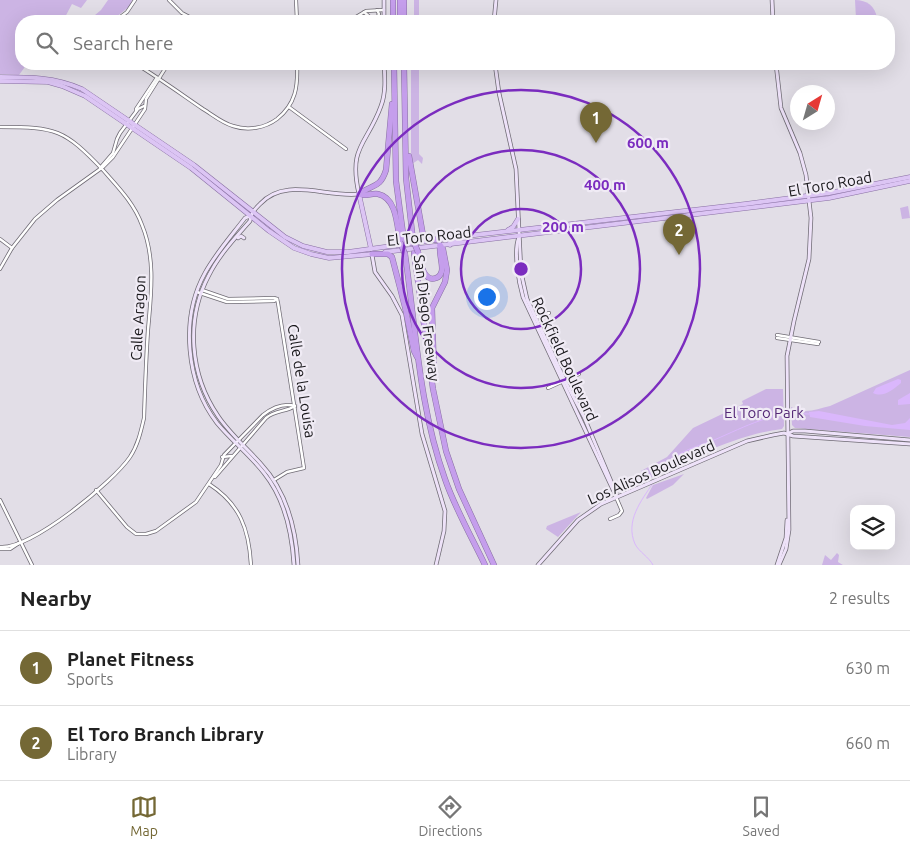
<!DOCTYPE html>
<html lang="en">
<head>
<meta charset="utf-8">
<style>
  body { margin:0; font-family:Ubuntu,sans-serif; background:#f6f6f6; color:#222 }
  .controls { position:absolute; right:15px; bottom:15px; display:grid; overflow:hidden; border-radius:10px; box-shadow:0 5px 20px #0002 }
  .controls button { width:45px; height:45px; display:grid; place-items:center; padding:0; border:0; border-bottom:1px solid #e0e0e0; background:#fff; color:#222; font:25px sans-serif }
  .compass { position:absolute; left:790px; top:85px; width:45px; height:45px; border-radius:50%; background:#fff; box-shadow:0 5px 20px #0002; rotate:37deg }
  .you { position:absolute; left:486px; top:296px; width:18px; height:18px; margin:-12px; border:4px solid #fff; border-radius:50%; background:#1a73e8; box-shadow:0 0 0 8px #1a73e833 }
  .badge { display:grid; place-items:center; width:32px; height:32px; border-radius:50%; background:#746835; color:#fff; font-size:16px; font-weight:700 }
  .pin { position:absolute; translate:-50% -41px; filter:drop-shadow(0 1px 2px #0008) }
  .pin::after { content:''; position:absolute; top:26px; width:18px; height:15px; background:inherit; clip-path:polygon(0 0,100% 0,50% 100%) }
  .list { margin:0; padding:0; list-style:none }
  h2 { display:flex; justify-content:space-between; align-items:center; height:65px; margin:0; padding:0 20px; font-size:21px }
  h2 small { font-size:16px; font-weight:400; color:#767676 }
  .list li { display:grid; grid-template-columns:32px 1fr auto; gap:15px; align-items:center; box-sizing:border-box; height:75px; padding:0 20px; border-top:1px solid #e0e0e0 }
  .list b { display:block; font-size:19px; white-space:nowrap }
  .list p { margin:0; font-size:16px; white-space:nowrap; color:#767676 }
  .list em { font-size:16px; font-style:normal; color:#767676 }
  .icon { flex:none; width:28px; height:28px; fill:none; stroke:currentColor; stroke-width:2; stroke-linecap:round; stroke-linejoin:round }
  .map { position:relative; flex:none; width:910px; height:565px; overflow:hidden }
  .search { position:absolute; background:#fff; box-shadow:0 5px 20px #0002; left:15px; right:15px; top:15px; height:55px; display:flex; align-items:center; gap:12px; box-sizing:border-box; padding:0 18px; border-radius:20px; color:#767676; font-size:19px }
  .sheet { height:215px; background:#fff }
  nav { display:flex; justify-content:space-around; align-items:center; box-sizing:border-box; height:70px; border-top:1px solid #e0e0e0; background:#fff; font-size:14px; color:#767676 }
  nav a { display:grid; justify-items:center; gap:2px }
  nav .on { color:#746835 }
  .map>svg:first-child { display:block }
  .green { fill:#ccb4e4 }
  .water { fill:#dab7fc }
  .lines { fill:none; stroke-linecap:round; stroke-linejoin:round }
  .stream { stroke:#dab7fc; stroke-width:1 }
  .tertiary-casing { stroke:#6f6b74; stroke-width:4 }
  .secondary-casing { stroke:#6f6b74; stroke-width:4.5 }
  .primary-casing { stroke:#886fa2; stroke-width:5 }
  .motorway-casing { stroke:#886fa2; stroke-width:6 }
  .tertiary { stroke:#fff; stroke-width:2.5 }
  .secondary { stroke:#eee2f9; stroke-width:3 }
  .primary { stroke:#dcc5f4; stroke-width:4 }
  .motorway { stroke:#c59eec; stroke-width:5 }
  .motorway-bridge-casing { stroke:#886fa2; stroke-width:6; stroke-linecap:butt }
  .motorway-bridge { stroke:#c59eec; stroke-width:5 }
  .ring { fill:none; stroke:#7b2cbf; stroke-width:2.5 }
  .labels { text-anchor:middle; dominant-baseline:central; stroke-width:4.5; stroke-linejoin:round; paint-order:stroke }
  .street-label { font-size:15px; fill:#18171a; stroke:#f0ebf5 }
  .park-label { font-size:15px; fill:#552977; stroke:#f0ebf5 }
  .centre { fill:#7b2cbf; stroke:#f0ebf5; stroke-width:2.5 }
  .ring-label { font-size:15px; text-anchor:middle; font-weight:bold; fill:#7b2cbf; stroke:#f0ebf5; stroke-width:4.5; stroke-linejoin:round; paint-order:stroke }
</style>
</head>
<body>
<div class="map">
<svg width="910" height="565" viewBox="0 0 910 565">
  <rect width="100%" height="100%" fill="#e2dee7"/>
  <g class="green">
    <path d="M0,0H87L81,8L72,4L64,19L56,21H21V64H27L19,75L0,74Z"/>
    <path d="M108,0H132L130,6L111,21H88L101,10Z"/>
    <rect x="414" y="0" width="5" height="21"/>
    <path d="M855,0C867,0 875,6 877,18L856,19Z"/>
    <path d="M411,64H419V154L423,158L422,164L418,160L412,164L411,162Z"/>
    <path d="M908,206L910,218L902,219L900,208Z"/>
    <path d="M910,370V437L795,428L792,425L791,407C804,415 817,409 830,406Z"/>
    <path d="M766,389H783L784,426L782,429C738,434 684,461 645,481L641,471L667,457L693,428L743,404L742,401Z"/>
    <path d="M684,474L673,485L647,499L646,498L653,485Z"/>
    <path d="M581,512L558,537L546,529L547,526Z"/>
    <path d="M837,553L839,555L838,562L843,565H822L825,555L831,560Z"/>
  </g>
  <g class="water">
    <path d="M898,379L901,380V383C893,390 883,398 873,393L876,388Z"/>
    <path d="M910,393V404L898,405V400Z"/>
    <path d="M819,411L892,425L905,423L910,418V430L865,426L810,417L809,412Z"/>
  </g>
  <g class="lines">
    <g class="stream">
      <path d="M655,480C661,471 666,462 675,457C686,449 701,445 714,440C747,426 772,411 809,414"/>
      <path d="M653,565C649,557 639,552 635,544C625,521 641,501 653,483"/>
    </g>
    <g class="tertiary-casing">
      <g id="tertiary">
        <path d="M169,0L182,13L197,21"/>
        <path d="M296,0L297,21"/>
        <path d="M377,10L379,14L377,18"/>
        <path d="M364,12L372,19"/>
        <path d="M343,19L356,17L366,11L384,10"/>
        <path d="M115,21L127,12L135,0"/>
        <path d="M276,21L297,19L346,20L384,18"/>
        <path d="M136,64C159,78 181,94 203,109C213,115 222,123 233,126C248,131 265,128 277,119C296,104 298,86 297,64"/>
        <path d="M289,107L346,149"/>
        <path d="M136,111V109L156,79L159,78"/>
        <path d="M0,127C56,127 64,129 103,170C118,187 134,203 142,225C156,259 151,295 148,330C146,359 145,388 144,418C141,431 138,445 130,457C113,482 31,550 0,547"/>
        <path d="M100,168L113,153L117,139L120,133L138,109L144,106"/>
        <path d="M0,239L12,248"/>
        <path d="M0,269L12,248L35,219L57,200L103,167L113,157L145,109L146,99L168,64"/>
        <path d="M202,290L228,299L274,298L277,299"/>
        <path d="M197,292L227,302L274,301L277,299"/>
        <path d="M535,318L549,313"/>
        <path d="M777,335L819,342"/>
        <path d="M777,338L818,344"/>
        <path d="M548,388L579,374"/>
        <path d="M222,457L232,456"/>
        <path d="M215,477L266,418C275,410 286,412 295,406"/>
        <path d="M274,480L287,472L304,468L278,303L277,299"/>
        <path d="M209,484C240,504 249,529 251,565"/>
        <path d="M96,490L127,527L136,534H146L156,531L196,502L221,465L224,455L263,415C272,408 284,403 295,406"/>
        <path d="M0,500L32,565"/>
        <path d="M610,519L619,515L622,511L616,497"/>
        <path d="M0,549H10L19,543"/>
      </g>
    </g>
    <g class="secondary-casing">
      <g id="secondary">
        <path d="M772,0L773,21"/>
        <path d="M384,21V0"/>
        <path d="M494,21L496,0"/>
        <path d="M495,64L499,93L516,169L521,272L527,299L565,381L584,417L616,493V497"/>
        <path d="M776,64L781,108L800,153L806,175L811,218L809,259L794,321L787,356L789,530L786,549L779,565"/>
        <path d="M250,216L245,218C232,235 216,253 205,273C180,318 186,383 217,423C232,441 250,455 264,473C285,499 292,532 294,565"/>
        <path d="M519,237C513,251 519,283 523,297L616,496"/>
        <path d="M238,238L241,236L244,238"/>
        <path d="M372,255L375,272L392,296L402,315L422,434L445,511L444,531L436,565"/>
        <path d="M789,433L793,431H805L910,440"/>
        <path d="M298,565C296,528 287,492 261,464C247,448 230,434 218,416C190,375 185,320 209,275C219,255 235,238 250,221C250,214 255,209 260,204C285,176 326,198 359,194C348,146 367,145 381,106C386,93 385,78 384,64"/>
        <path d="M538,565L578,520L601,504L747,441L773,435L784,433L793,436L910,444"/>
        <path d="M777,565L786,538L787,520"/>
      </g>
    </g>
    <g class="primary-casing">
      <g id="primary">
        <path d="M0,77C28,77 55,77 82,89L194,165L285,237L303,246L327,252H348L449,238L745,204L829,193L910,177"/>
        <path d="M0,81L48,82L62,86L85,96L191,168L269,231L294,248L311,254L329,258L373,254"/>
        <path d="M359,194L371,249"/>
        <path d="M508,230L513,227L518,219"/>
        <path d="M450,245V242L464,238"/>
        <path d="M385,252L829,198L910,181"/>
      </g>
    </g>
    <g class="motorway-casing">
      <g id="motorway">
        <path d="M393,0V21"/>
        <path d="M400,0V21"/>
        <path d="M404,0V21"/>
        <path d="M394,64L396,181L404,241"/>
        <path d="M404,64L406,178L413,240"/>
        <path d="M409,156L423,235L428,239L439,240"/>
        <path d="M359,194C372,184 380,189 386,170L392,104"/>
        <path d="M359,194C365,197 371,193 378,194C397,198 397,226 400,242"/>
        <path d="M418,252C420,260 423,283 436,278C440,277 442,272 442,269C442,261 439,253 440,245"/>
        <path d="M414,253L433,389L446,451L459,489L494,565"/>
        <path d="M372,254H388L392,257L405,307L414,351L417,357"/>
        <path d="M405,254C416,329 419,407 445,479C454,506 472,538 485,565"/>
        <path d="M434,372L432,308L445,282L447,270L443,249L440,245"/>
      </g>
    </g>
    <use href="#tertiary" class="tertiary"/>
    <use href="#secondary" class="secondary"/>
    <use href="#primary" class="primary"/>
    <use href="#motorway" class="motorway"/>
    <g class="motorway-bridge-casing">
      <g id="motorway-bridge">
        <path d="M413,240L418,252"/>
        <path d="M400,242L405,254"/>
      </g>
    </g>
    <use href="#motorway-bridge" class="motorway-bridge"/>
  </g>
  <g class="ring">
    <circle cx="521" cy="269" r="60"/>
    <circle cx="521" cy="269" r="119"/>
    <circle cx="521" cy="269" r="179"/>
  </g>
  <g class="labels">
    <g class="street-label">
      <text transform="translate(830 184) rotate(-10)">El Toro Road</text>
      <text transform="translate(429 236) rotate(-6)">El Toro Road</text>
      <text transform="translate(138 318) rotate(-87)">Calle Aragon</text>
      <text transform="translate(427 318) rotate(83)">San Diego Freeway</text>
      <text transform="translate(565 359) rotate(65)">Rockfield Boulevard</text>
      <text transform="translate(302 381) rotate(81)">Calle de la Louisa</text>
      <text transform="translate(651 472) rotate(-24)">Los Alisos Boulevard</text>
    </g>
    <g class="park-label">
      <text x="764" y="412">El Toro Park</text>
    </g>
  </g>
  <circle cx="521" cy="269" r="8" class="centre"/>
  <g class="ring-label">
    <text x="648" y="148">600 m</text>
    <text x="605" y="190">400 m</text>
    <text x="563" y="232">200 m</text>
  </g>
</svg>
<div class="controls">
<button><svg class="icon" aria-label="layers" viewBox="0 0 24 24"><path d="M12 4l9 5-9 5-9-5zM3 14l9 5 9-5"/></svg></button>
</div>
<svg class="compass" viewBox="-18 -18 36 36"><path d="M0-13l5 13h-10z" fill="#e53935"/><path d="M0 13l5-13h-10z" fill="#767676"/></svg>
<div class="you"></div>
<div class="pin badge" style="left:596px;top:143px">1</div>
<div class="pin badge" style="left:679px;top:255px">2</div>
<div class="search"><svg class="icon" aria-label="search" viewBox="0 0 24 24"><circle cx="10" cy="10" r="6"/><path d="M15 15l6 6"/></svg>Search here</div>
</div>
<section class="sheet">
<h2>Nearby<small>2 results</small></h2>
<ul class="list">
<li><span class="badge">1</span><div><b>Planet Fitness</b><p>Sports</p></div><em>630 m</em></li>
<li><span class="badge">2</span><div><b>El Toro Branch Library</b><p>Library</p></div><em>660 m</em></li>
</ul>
</section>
<nav>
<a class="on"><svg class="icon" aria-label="map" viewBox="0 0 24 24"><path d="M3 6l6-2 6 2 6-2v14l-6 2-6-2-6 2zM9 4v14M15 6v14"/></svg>Map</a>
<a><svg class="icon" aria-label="directions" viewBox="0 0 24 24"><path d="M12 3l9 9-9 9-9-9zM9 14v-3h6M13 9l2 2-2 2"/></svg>Directions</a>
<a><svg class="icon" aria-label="saved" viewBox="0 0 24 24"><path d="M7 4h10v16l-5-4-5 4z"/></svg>Saved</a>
</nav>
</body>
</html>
